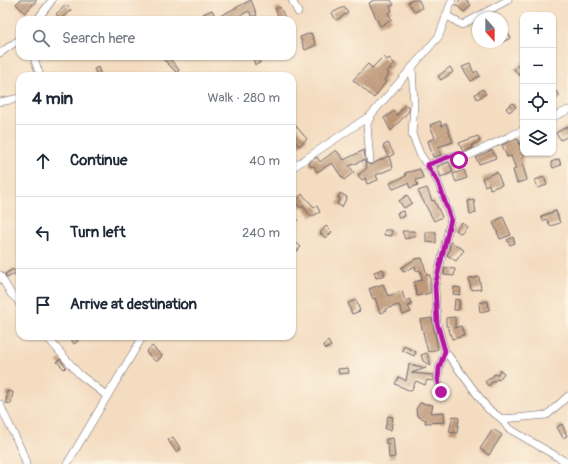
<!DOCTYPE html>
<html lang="en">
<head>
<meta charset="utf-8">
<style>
  body { margin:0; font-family:Pangolin,sans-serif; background:#f6f6f7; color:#1f2937 }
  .controls { position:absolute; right:12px; top:12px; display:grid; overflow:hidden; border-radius:8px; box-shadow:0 1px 3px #0004 }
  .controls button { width:36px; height:36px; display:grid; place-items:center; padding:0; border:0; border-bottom:1px solid #e0e1e3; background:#fff; color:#1f2937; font:20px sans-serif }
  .compass { position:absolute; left:472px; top:12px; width:36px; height:36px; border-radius:50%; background:#fff; box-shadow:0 1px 3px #0004; rotate:159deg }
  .stop { position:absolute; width:12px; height:12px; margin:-9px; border:3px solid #b5179e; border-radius:50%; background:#fff }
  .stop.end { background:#b5179e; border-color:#fff; box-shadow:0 1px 4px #0008 }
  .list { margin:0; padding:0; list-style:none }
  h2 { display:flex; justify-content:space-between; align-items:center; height:52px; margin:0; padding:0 16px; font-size:17px }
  h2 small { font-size:13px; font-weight:400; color:#747a83 }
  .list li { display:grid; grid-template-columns:26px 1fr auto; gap:12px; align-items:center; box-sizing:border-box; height:72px; padding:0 16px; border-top:1px solid #e0e1e3 }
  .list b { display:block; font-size:15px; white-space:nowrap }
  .list em { font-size:13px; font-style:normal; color:#747a83 }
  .icon { flex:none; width:22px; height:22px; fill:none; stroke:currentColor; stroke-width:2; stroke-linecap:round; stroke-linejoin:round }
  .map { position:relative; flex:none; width:568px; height:464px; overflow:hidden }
  .search { position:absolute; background:#fff; box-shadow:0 1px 3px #0004; left:16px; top:16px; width:280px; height:44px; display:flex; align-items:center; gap:10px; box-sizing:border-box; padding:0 14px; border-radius:12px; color:#747a83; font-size:15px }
  .panel { position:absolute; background:#fff; box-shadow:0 1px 3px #0004; left:16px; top:72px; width:280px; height:268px; border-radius:12px }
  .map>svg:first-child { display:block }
  .building { fill:url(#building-hatch) }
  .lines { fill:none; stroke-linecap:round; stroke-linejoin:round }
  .minor-casing { stroke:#6c636a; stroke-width:8 }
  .minor { stroke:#fff; stroke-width:7 }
  .route { stroke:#b5179e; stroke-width:5 }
</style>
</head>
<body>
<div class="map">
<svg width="568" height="464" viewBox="0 0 568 464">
  <defs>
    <pattern id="building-hatch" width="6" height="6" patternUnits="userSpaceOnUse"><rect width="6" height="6" fill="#c39d7d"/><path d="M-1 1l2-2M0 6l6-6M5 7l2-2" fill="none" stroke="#9e8068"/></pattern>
  </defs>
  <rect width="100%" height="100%" fill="#fcf5e5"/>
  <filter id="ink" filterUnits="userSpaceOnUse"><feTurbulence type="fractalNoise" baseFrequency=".025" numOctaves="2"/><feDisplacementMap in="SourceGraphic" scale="8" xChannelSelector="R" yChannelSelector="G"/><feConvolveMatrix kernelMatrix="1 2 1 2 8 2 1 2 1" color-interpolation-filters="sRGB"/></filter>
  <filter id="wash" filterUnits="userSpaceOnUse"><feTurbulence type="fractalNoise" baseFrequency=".012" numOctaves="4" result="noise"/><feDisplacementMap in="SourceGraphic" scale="16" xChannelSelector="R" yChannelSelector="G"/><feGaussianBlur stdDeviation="0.9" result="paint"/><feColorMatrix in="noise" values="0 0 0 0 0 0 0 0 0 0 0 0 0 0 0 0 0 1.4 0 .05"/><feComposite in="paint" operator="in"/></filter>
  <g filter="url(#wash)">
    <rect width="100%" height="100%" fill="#f4dcc0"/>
    <g id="blocks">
      <g class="building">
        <path d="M20,0H37L25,13L16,4Z"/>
        <path d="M251,0L257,15L252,17L249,11L239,16L241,20H206L203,14L212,10L216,18Z"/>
        <path d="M374,0H391L394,5L390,6L392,11L388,13L392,20L380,26L369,3Z"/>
        <path d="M413,0H419L422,8L415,12L408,2Z"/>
        <path d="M461,0H466L471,6L464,12L456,5Z"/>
        <path d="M66,5L71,10L61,19L56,14Z"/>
        <path d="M280,7L286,20H280L275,9Z"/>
        <path d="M344,7L348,13L336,20L332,13Z"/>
        <path d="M502,22L511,38L502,42Z"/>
        <path d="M311,33L316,45L305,50L300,37Z"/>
        <path d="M160,56H168L179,70L177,73Z"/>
        <path d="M258,56L260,63L255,65L253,58Z"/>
        <path d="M383,57L387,60L389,58L395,64L387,72L389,74L384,80L386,82L374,98L353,80L368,64L372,68Z"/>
        <path d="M523,61V79L514,69Z"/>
        <path d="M470,64L474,73L477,71L480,76L471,81L462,67Z"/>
        <path d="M98,67L101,75L97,76L94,69Z"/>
        <path d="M450,67L453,72L441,80L438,76Z"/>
        <path d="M483,89L486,94L477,99L475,94Z"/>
        <path d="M556,91L560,96L553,101V94Z"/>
        <path d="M513,103L516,107L509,112L506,108Z"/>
        <path d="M405,105L409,107V111L391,131L384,118L394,111L397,115Z"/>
        <path d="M440,121L442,126L446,123L453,142L438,147L441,155L433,157L428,141L435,138L430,125Z"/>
        <path d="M295,125L307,139L299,146L292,139V128Z"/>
        <path d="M568,126V136L561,140L556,133Z"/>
        <path d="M478,136L480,141L472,145L473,148L463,152L459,143Z"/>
        <path d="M518,139L524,157L522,158L523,162L522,163L527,180L517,183L513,170L516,169L511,156L507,157L502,145Z"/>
        <path d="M388,143L394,154L389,157L393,168L376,175L378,180L367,184L365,178L362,180L358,175L367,168L364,160L349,166L354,172L344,180L332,163L317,172L314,166L311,167L309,163L317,157L320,162L336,150L344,160L364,150L366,163L371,165L388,156L383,146Z"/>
        <path d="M492,150L496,158L479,164L476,158Z"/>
        <path d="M559,159L561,165L553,168L551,162Z"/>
        <path d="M449,162L453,172L441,177L437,167Z"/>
        <path d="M420,169L423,178L416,180L418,185L410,188L408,183L393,189L390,183L406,176L405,173Z"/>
        <path d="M464,170L467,178L456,182L453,174Z"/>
        <path d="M497,172L502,185L490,189L489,184L485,186L482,178Z"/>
        <path d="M544,177L547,185L538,188L535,180Z"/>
        <path d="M427,188L432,201L434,200L442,217L434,221L418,191Z"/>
        <path d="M340,193L347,197L342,207L337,204L340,199L338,198Z"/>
        <path d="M302,194L314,207L317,206L320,212L311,217L303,206L301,208L295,202Z"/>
        <path d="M407,195L412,203L404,208L399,201Z"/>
        <path d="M474,200L476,213L470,214L468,201Z"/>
        <path d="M403,211L405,216L399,218L397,213Z"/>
        <path d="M556,211L560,223L550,226L547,219L543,221L541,216Z"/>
        <path d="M292,213L298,220L292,225Z"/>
        <path d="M503,217L511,235L500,239L493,222Z"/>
        <path d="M462,223L467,227L461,234L456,230Z"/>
        <path d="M326,226L332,232L326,238L320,233Z"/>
        <path d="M385,230H392V236L384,235Z"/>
        <path d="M402,231H414L415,236L405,239Z"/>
        <path d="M426,232H436V243L426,242Z"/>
        <path d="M513,237L515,243L510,245L507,240Z"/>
        <path d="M451,242L464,250L456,261L447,255L450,250L449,249Z"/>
        <path d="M297,243L301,247L296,252L293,249Z"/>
        <path d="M422,258L427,275H430V293L417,296L414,282L422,280L420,270L416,271L415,266L404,272L401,268L415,259Z"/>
        <path d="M445,268L455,269L454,276L444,275Z"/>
        <path d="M13,269L16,273L7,278L5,274Z"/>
        <path d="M383,269L385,275L376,278L374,272Z"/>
        <path d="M479,277L481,289L471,290L469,279Z"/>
        <path d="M383,284L388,296L402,291L405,301L410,299L412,305L408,306L411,312L403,315L399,305L385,309L386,311L380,313L375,298L373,299L369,289Z"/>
        <path d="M454,287L461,288L460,295L453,294Z"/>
        <path d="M455,299L460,300L459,310H454Z"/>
        <path d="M356,300L360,311L352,314L348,303Z"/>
        <path d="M488,301L489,310L480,312L479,303Z"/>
        <path d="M455,317V328L461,326L464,336L452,339L448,326H446V318Z"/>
        <path d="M432,318L438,349L428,352L420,320Z"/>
        <path d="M69,336H76L78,341L74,344Z"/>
        <path d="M328,341L331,346L326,349L323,345Z"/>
        <path d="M152,346L162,356L156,362L146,352Z"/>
        <path d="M404,346L416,352L414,356L402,350Z"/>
        <path d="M427,353L431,366L423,361L421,355Z"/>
        <path d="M60,359L66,367L64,369L57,362Z"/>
        <path d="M409,364L426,368L411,373L433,375V381L427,380L425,385L416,381L411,391L395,384L399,377L406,381Z"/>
        <path d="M348,368L349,373L339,374L338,369Z"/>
        <path d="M500,370L504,373L499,380L497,379L488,386L485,382L495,374L497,375Z"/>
        <path d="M7,391L13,392L11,404L6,403Z"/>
        <path d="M420,403L433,405L431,413L444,412L445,422L425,423L426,420L417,416L416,409Z"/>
        <path d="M388,416L393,417L391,430L385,429Z"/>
        <path d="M453,416L459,418L457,433L449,432Z"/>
        <path d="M562,424L567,436L563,438L557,427Z"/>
        <path d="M493,429L502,435L489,455L480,449Z"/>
        <path d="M173,437L181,449L176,452L168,440Z"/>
        <path d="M393,438L395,457L389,458L388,444H386V439Z"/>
      </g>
    </g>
  </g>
  <g filter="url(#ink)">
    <use href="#blocks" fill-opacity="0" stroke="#6c636a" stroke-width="1"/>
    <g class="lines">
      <g class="minor-casing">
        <g id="minor">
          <path d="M292,0L298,12"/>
          <path d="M446,15L462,25L508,0"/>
          <path d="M37,20L52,0"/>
          <path d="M0,53L20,39"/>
          <path d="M34,58L40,76"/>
          <path d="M412,67L414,104L412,134L420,154L438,182L451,219L435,286L437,323L445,351L439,368L438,380L441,392"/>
          <path d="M0,102L20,98"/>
          <path d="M553,117L568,110"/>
          <path d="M370,160L367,125L371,115"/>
          <path d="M427,165L455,155L459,160L523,130"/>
          <path d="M292,168L371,115L439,36L452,0"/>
          <path d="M0,275L11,294L17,299L20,305"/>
          <path d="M46,336L79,374L107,396"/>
          <path d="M445,351L488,409L502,419L547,415L568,396"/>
          <path d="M0,404C7,424 21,443 26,464"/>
          <path d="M502,419L508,428L568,463"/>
          <path d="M67,464L143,336"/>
        </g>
      </g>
      <use href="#minor" class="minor"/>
    </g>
  </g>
  <g class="lines" filter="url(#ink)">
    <path class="route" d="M441,392L438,380L439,368L445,351L437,323L435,286L451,219L438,182L427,165L454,155L459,160"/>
  </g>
</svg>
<div class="controls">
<button>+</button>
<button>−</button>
<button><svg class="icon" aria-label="locate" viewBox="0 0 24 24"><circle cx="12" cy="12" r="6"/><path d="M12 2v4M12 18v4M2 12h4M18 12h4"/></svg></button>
<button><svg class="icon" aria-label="layers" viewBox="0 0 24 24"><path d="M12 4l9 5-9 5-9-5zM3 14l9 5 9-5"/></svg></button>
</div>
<svg class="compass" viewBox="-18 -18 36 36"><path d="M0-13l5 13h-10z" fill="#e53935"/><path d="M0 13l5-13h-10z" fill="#747a83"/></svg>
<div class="stop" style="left:459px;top:160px"></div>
<div class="stop end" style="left:441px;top:392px"></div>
<div class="search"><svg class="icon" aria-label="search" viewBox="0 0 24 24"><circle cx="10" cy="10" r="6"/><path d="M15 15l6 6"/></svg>Search here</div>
<section class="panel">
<h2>4 min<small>Walk · 280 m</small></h2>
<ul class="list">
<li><svg class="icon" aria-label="ahead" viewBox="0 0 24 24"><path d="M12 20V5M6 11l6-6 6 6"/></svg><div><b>Continue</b></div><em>40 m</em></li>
<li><svg class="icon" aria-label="left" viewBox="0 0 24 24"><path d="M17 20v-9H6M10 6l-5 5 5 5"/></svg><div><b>Turn left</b></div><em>240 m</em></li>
<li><svg class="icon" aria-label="arrive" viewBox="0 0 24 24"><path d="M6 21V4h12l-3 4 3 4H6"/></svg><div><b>Arrive at destination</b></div></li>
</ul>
</section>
</div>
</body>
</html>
